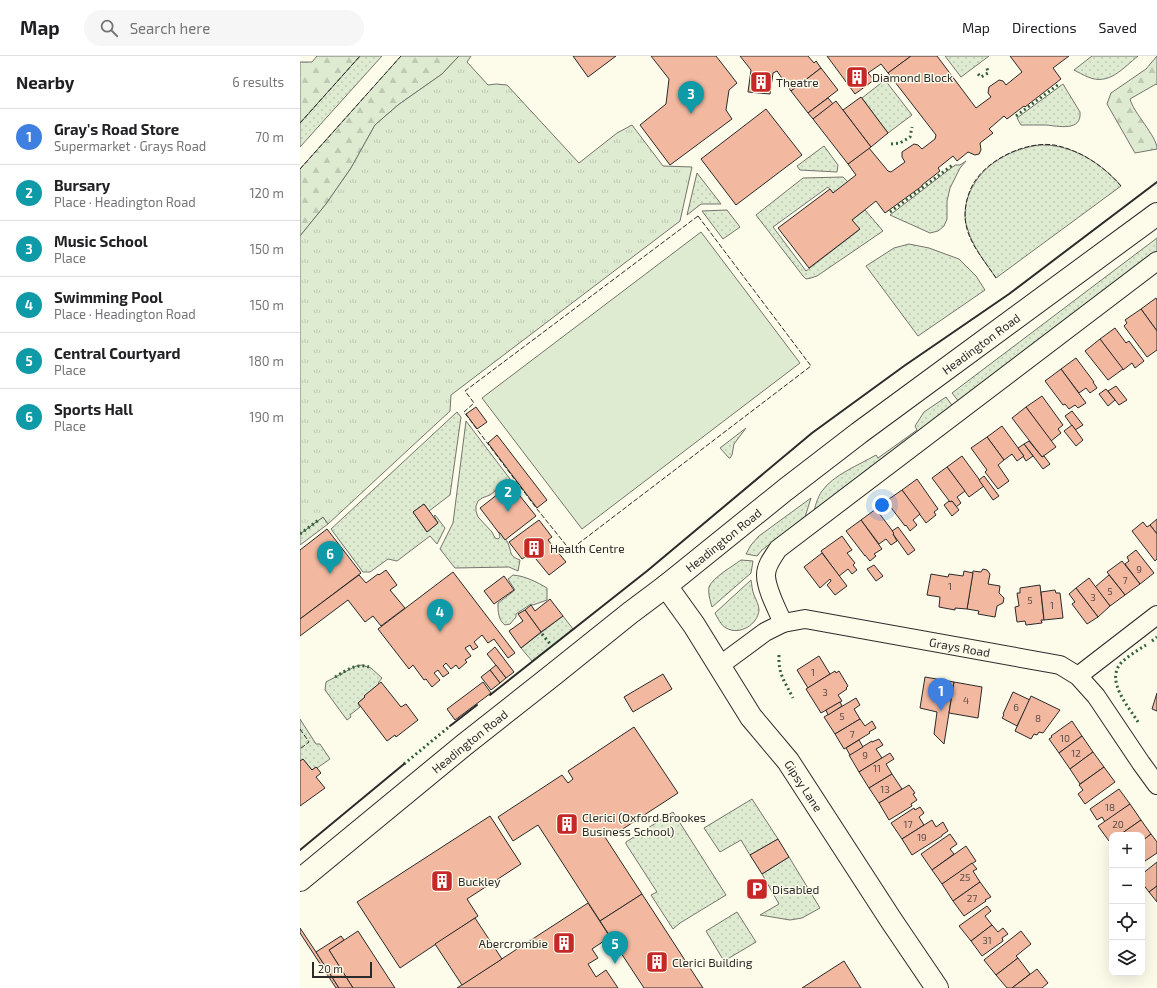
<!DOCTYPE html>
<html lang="en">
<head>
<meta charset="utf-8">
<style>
  body { margin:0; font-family:"Exo 2",sans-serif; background:#f6f6f6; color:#202124 }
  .controls { position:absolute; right:12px; bottom:12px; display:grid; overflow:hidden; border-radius:8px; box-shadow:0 4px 16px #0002 }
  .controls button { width:36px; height:36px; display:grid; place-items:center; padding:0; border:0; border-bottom:1px solid #e0e0e0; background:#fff; color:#202124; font:20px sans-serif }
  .scale { position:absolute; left:12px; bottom:10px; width:60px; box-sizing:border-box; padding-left:4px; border:2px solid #2b2b2b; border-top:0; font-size:11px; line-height:14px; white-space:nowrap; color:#2b2b2b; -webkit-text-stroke:3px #fdfbea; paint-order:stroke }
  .you { position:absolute; left:582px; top:449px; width:14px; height:14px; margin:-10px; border:3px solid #fff; border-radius:50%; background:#1a73e8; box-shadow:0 0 0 6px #1a73e833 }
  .badge { display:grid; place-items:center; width:26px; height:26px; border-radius:50%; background:#c62828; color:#fff; font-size:13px; font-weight:700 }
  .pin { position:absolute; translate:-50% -33px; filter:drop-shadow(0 1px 2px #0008) }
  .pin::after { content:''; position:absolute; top:21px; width:14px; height:12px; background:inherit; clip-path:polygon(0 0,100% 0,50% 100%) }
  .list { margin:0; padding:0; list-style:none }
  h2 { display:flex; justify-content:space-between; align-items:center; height:52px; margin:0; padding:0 16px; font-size:17px }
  h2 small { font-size:13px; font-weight:400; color:#757577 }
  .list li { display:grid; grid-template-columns:26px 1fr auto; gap:12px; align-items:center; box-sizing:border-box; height:56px; padding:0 16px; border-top:1px solid #e0e0e0 }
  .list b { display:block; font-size:15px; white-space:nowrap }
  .list p { margin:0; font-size:13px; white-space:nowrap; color:#757577 }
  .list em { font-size:13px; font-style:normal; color:#757577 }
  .icon { flex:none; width:22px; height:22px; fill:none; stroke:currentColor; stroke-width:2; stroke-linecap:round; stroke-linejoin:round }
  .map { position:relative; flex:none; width:857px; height:932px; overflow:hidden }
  header { display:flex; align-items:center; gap:24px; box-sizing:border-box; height:56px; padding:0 20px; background:#fff; border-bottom:1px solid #e0e0e0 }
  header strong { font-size:19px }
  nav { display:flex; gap:22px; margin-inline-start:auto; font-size:14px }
  .search { width:280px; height:36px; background:#f6f6f6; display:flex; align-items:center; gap:10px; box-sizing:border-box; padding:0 14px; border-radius:22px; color:#757577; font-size:15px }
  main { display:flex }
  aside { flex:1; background:#fff }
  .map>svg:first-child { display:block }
  .grass { fill:url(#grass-dots); stroke:#74746e }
  .forest { fill:url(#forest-firs); stroke:#74746e }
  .park { fill:url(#park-tufts); stroke:#74746e }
  .pitch { fill:#deebd1; stroke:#74746e }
  .building { fill:#f2b8a0; stroke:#2b2b2b }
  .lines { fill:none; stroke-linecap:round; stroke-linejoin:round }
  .minor-casing { stroke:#2b2b2b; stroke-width:20 }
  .tertiary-casing { stroke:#2b2b2b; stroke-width:24 }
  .primary-casing { stroke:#2b2b2b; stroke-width:24 }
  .minor { stroke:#fdfbea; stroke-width:18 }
  .tertiary { stroke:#fdfbea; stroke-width:22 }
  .primary { stroke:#fdfbea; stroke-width:22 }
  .hedge { stroke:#34623c; stroke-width:3; stroke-dasharray:2 3; stroke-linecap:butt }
  .fence { stroke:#2b2b2b; stroke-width:1; stroke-dasharray:5 2; stroke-linecap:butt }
  .wall { stroke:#2b2b2b; stroke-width:2 }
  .labels { text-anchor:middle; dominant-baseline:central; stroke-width:3; stroke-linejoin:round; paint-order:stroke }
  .number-label { font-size:10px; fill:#5d4e48 }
  .poi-label { font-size:12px; fill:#2b2b2b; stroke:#fdfbea; text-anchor:start }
  .street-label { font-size:12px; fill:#2b2b2b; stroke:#fdfbea }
</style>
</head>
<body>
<header>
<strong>Map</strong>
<div class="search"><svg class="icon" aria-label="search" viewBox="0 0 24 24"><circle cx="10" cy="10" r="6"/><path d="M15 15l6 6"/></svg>Search here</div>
<nav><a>Map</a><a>Directions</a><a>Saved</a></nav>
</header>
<main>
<aside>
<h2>Nearby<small>6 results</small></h2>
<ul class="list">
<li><span class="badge" style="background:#3f7fe0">1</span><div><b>Gray's Road Store</b><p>Supermarket · Grays Road</p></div><em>70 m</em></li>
<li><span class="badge" style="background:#0f9aa8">2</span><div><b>Bursary</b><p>Place · Headington Road</p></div><em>120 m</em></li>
<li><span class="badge" style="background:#0f9aa8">3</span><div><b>Music School</b><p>Place</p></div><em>150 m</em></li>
<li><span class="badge" style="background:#0f9aa8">4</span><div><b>Swimming Pool</b><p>Place · Headington Road</p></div><em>150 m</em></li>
<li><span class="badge" style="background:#0f9aa8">5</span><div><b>Central Courtyard</b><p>Place</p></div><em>180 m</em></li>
<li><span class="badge" style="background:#0f9aa8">6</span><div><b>Sports Hall</b><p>Place</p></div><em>190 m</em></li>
</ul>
</aside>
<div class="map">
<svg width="857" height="932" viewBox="0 0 857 932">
  <defs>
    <pattern id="grass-dots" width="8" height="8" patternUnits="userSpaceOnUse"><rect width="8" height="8" fill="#deebd1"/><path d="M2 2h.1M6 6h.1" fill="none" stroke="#bfcab4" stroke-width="1.8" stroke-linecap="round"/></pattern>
    <pattern id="forest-firs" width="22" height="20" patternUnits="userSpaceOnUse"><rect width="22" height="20" fill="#deebd1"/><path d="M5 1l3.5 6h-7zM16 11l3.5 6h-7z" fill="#bfcab4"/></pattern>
    <pattern id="park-tufts" width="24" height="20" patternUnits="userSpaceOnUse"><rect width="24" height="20" fill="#deebd1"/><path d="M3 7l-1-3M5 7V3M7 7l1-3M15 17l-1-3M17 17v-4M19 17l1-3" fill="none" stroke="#bfcab4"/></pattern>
  </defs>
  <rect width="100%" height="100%" fill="#fdfbea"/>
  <g class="grass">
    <path d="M60,0H82L0,91V67Z"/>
    <path d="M645,0H689L661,21Z"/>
    <path d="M792,0H838C823,12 809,30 788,21C783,19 778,16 774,14Z"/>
    <path d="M585,24L612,59L588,77L562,42Z"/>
    <path d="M763,28L780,56C782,76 758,70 746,69C737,69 729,69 721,69L717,62Z"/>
    <path d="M739,89C744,89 750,89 755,90C780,94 804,110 821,130L696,222C685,206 672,190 667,171C664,162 665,153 667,144C677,111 707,94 739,89Z"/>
    <path d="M524,90L538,109L537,116L500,114L497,110Z"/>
    <path d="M666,105L660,112L650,132L647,145V163L644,170L638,175L630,177L590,159L655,109H660Z"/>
    <path d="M397,117L421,148H401L387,159Z"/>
    <path d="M543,121L548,126L533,137L528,131L473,171L506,215L559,174L552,164L565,154L583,175L517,220L511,222L506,223L503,220L456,159L503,122Z"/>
    <path d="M427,154L440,171L423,183L402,155Z"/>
    <path d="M857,182V197L660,347L652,337Z"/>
    <path d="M609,188L629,192L659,203L676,220L685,234L618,280L566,210L594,192Z"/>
    <path d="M646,341L654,352L513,459C515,451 517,442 522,435C533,419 559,409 576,399L578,402L617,374L615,370L624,356Z"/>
    <path d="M157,356L161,361L150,439L129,455L124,448L113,456L127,476L138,467L134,460L135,459L145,472L137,488L130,480L97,505L88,503L70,516H63L31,473Z"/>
    <path d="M166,365L210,423L190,439L182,442L178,445L176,450V455L178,461L192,476L195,482L198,483L200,481L199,477H200C203,480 208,485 209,490C212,499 210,500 220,504L218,515L209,511L155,512L140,493L153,467Z"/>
    <path d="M446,372L434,388L432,399L430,402H429L420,392Z"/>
    <path d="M511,442L505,461L462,494L457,500L446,498L451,489L459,480Z"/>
    <path d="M23,461L28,468L0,489V478Z"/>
    <path d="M441,504L453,505L451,517L412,551C410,544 408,538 409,531C412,522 433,510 441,504Z"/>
    <path d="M213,519C225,520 237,526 247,532V544L233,549L231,548L216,558V561L210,568L205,569C198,564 198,555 198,547L215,534L208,523Z"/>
    <path d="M451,524C452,529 452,534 454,539C456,544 459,549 459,554C458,568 440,580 426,572C421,569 418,563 415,557Z"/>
    <path d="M263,560L273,573L232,605L221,592Z"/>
    <path d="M62,609L71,612L82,622L78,627L79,628L64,640L65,641L58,647L60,651L50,659L51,661L47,664L25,634L26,626L56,610Z"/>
    <path d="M0,663L16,688H20L30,703L17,712L16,711L12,714L3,703L0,705Z"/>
    <path d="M452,743L478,783L450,799L441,784L420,796L404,772Z"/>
    <path d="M373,756L426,839L380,867L373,873L351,839L357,836L326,788V786Z"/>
    <path d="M489,801L520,852L502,862L490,864L460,859L479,848L462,818Z"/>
    <path d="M437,856L456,886L424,905L406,875Z"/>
  </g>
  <g class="forest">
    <path d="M17,0H60L0,67V6H12Z"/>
    <path d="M101,0H159L142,18L98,49L75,69L51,112L26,148L0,180V113Z"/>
    <path d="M857,0V29L856,28L830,43C834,58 857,80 857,93L835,97L807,48L811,37L846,13Z"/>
  </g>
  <path class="park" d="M159,0H171L167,6L188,29L196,28L207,29L279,107L317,77L332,69L363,110L392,111L380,165L151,339L150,355L28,468L23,461L0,478V180L26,148L51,112L75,69L98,49L142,18Z"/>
  <path class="pitch" d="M401,176L500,307L282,473L182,342Z"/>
  <g class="building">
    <path d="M273,0H316L288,21Z"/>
    <path d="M351,0H416L437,27L429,34L426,54L432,63L370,109L340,69L366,48L369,23Z"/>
    <path d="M440,0H508L514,7L516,5L521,12L491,35L477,15L473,17L470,38L448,36L451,14Z"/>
    <path d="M527,0H611L588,17L581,8L568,17L574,24L555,38Z"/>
    <path d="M611,0H637L676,52L691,41L688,37L689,31L699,24L703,25L706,29L722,16L710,0H769L753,12L761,23L725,51L724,50L707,63L704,60L689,73L693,77L680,87L681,94L679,98L675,99L668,96L657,105L653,100L638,112L640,115L622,129V130L585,157L576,145L552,164L560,173L509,212L478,172L530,133L533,137L556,119L548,108L569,92L588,115L591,116L605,106L602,101V96L614,88L618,89L622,93L635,83L636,79L588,17Z"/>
    <path d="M521,12L538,34L508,57L491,35Z"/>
    <path d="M561,41L588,77L571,91L543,54Z"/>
    <path d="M528,42L533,48L513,63L508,57Z"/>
    <path d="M536,45L571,91L548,108L513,63Z"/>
    <path d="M466,53L502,99L436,149L401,103Z"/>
    <path d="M856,242L857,244V275L841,253Z"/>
    <path d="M841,253L857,275V294L847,301L824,270L827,267L825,264Z"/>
    <path d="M815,272L826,287L829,285L844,305L835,312L832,307L823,314L800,283Z"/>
    <path d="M800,283L823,313L808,324L785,295Z"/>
    <path d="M776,302L794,326H793L797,332L790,337L786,332L779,337L761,313Z"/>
    <path d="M761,313L786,347L778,352L775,349L769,353L765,348L763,349L745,325Z"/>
    <path d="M816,330L827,344L819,349L808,335Z"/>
    <path d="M806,333L815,344L808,350L799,338Z"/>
    <path d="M742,340L763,369L758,373L761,377L751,385L726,351Z"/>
    <path d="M176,351L187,366L177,373L166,358Z"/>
    <path d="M726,351L756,391L742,401L712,362Z"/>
    <path d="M772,355L783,369L775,374L765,360Z"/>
    <path d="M772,369L783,384L776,390L764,375Z"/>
    <path d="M702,370L724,400L717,405L712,398L704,404L687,381Z"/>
    <path d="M197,379L247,444L237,452L188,387Z"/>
    <path d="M687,381L704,404L698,409L709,425L698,433L685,416L687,414L671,392Z"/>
    <path d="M729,385L742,401L744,400L750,408L743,413L724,388Z"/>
    <path d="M724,388L733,400L726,405L723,400H724L718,392Z"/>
    <path d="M662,400L684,430L669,441L647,411Z"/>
    <path d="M647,411L665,435L657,441L661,447L656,451L652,445L650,446L632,422Z"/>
    <path d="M684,420L699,440L693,444L679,424Z"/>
    <path d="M617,423L638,453L634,456L636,459L626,467L602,434Z"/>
    <path d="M207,431L212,438L216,435L236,460L205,484L200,477H199L180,452Z"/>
    <path d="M602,434L620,458L613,464L617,469L610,475L606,469L605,470L586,445Z"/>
    <path d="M649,445L650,446L652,445L659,454L652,460L644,449Z"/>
    <path d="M124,448L138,467L127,476L113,456Z"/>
    <path d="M576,453L594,477L593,478L597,485L591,489L586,483L579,488L561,464Z"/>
    <path d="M857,463V478L850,469Z"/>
    <path d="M239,464L252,481L248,484L266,506L249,519L231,497L222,503L209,486Z"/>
    <path d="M561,464L582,493L574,498L576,500L570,505L565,499V500L546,475Z"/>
    <path d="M843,466L847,471L850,469L857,478V503L855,505L832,475Z"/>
    <path d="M598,471L615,494L608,499L593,478L594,477L592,475Z"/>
    <path d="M27,473L61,517L0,563V494Z"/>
    <path d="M542,480L552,494L547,497L555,507L553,509L557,514L552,518L548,513L539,520L521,495Z"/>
    <path d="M836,494L854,517L840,528L825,508L829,505L827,501Z"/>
    <path d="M522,497L547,530L535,539L527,529L531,525L530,523L520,532L504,511Z"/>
    <path d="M822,505L840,528L825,539L807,516Z"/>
    <path d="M574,509L583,520L576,525L567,513Z"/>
    <path d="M683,513L687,514L690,518L688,528L700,530L699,537L704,542L703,547L697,550L695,561L678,558L679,555L667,553L673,515L681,516Z"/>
    <path d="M86,514L97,529L90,534L105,552L81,570L73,560L65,566L48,544L0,580V563L59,519L66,527L78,518L79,519Z"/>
    <path d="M664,515L673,517L667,553L655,552V554L639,551L640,541L627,539L631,518L648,521L649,518L663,520Z"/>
    <path d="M153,516L215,597L208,602L194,583L188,587L182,579L174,586L178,591L173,594L170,589L165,592L171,600L165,604L167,606L159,613L156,609L151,613L146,607L143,610L149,617L143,621L138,614L134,617L140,624L132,631L126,623L124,624L113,609L109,613L78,573Z"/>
    <path d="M809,519L825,539L810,550L795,531Z"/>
    <path d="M204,520L214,534L194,548L184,535Z"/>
    <path d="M789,522L810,550L798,561L776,532Z"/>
    <path d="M740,529L744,564H741L742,567L726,569L725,565L717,566L715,551L719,550L717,537H720V532Z"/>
    <path d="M776,532L798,561L787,568L772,548L775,546L769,538Z"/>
    <path d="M755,534L756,537H760L763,562L744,564L741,536Z"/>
    <path d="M250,543L263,560L241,576L225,554L231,549L235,555Z"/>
    <path d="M225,554L241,576L221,592L209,575L223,565L218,558Z"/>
    <path d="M195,591L214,616L206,622L187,598Z"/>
    <path d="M519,600L530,618L508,632L497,614Z"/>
    <path d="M196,609L206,622L200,627L190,614Z"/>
    <path d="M190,614L200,627L191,634L181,621Z"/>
    <path d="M535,615L536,617L539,615L548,630L546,632L547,633L538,639L542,645L521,657L506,633Z"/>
    <path d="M363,618L372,633L333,656L324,641Z"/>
    <path d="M625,621L654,626L644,688L634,678L637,656L620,652Z"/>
    <path d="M81,626L101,651L106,648L118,664L96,681L95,679L87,685L58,647L65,641L64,640Z"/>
    <path d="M183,626L191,637L155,664L147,653Z"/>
    <path d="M654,626L682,631L678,662L649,657Z"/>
    <path d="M713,636L730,644L717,670L702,662L704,659L703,658Z"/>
    <path d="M857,637V655L852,653Z"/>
    <path d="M731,640L760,654L743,677L739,676L737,679L734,678L731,683L715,675Z"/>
    <path d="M556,642L560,649L554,653L560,663L535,678L524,661Z"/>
    <path d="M540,646L542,650L528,659L526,654Z"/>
    <path d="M560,663L565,670L572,665L576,672L569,676L570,677L544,693L535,678Z"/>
    <path d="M772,665L782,680L759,697L749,683L752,681L751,680Z"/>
    <path d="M334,671L378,737L312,780L309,774L303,778L342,838L300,865L238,769L213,785L198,761L262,719L268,727L273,723L268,715Z"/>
    <path d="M782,680L793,696L770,713L759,697Z"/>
    <path d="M579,683L583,689L576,693L582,702L559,716L549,699L572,685V686Z"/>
    <path d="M559,684L563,691L550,699L546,692Z"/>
    <path d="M793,696L804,711L780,728L770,713Z"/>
    <path d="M590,697L594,703L586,708L592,718L569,732L559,716Z"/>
    <path d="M3,703L12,714L16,711L17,712L21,717L16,721L25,732L0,750V705Z"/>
    <path d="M804,711L815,726L785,748L778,738L783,734L779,729Z"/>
    <path d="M592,718L602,733L579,747L569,732Z"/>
    <path d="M609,729L615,737L613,738L617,744L611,748L612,750L589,764L579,747Z"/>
    <path d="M819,733L830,748L805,766L802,761L797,764L790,753Z"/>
    <path d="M830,748L841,764L821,778L820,777L817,779H812V782L809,785L798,770Z"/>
    <path d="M620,751L624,757L619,761L624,769L602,783L591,767L614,752L615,754Z"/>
    <path d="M190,760L221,808L167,843L178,860L100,912L57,846Z"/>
    <path d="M632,764L636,771L643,766L648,775L642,779V780L612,799L602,783Z"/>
    <path d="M841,764L851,778L842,785V779H821V778Z"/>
    <path d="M650,778L657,788L650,793L654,798L632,814L621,798Z"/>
    <path d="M851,778L857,786V797L842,807V785Z"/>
    <path d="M478,783L489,801L462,818L450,799Z"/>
    <path d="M666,790L676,805L642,828L632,814Z"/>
    <path d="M857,806V830L849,836L842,827V818Z"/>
    <path d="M672,807L677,813L673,815L680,826L653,845L642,828Z"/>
    <path d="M680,826L691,841L685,844L686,845L664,860L653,845Z"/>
    <path d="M857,830V846L849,836Z"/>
    <path d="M342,838L403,932H344L300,865Z"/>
    <path d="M288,847L310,881L292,893L298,902L288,908L296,921L306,914L318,932H157Z"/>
    <path d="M687,850L691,855L685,860L692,869L671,885L659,870Z"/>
    <path d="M175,862L202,903L162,929L135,888Z"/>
    <path d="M692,869L698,876L703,872L708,878L702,882L703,885L682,900L671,885Z"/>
    <path d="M0,872L16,896L39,932H36L0,877Z"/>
    <path d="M58,875L95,932H53L29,894Z"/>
    <path d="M721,875L731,888L716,900L718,902L696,919L684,904Z"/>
    <path d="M41,880L44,884L29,894L53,932H39L16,896Z"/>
    <path d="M718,902L730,918L712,932H707L696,919Z"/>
    <path d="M544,905L561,932H502Z"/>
    <path d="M737,913L748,927L742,932H712Z"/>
  </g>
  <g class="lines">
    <g class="minor-casing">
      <g id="minor">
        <path d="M483,567C477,553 466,533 466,519C466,509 473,501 478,493L857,205"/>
        <path id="s1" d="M419,610L465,576L483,567L505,563L760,609L778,620L796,640L841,707L857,729"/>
        <path d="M778,620L857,559"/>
      </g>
    </g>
    <g class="tertiary-casing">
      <g id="tertiary">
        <path id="s2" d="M366,530L394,569L451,661L488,705L591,864L637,932"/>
      </g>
    </g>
    <g class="primary-casing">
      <g id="primary">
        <path id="s3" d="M0,824L164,689L254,618L330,557L366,530L485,434L559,377L857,158"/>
      </g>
    </g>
    <use href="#minor" class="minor"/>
    <use href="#tertiary" class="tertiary"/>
    <use href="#primary" class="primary"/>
    <g class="hedge">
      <path d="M678,18L681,21L688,17L687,12"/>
      <path d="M716,60L759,28"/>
      <path d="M591,88L600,87L610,81L612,71"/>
      <path d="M590,156L654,108"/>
      <path d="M0,478L20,463"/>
      <path d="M242,578L250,588"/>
      <path d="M852,585L857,581"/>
      <path d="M479,599C478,618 485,626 493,642"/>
      <path d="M35,621C47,614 56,607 69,611"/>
      <path d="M838,666C829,651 805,625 821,607C828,600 838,594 846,589"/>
      <path d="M104,708L150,670"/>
    </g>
    <g class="fence">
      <path d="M0,67L60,0"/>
      <path d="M0,113L101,0"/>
      <path d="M398,160L511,310L270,494L237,453L164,356L174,347L165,335Z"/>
      <path d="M696,222C685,205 670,189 666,169C663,155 667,137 675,125C690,102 727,85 754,89C780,94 804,110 821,130"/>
      <path d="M0,673L9,686L0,693"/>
    </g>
    <g class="wall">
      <path d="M190,639L347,515L512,377L604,310L709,238L857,126"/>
      <path d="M150,670L177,649"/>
      <path d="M0,794L104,708"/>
    </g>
  </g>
  <defs>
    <g id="building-square" transform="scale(1.15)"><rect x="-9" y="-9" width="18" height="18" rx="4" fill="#c62828" stroke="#fdfbea"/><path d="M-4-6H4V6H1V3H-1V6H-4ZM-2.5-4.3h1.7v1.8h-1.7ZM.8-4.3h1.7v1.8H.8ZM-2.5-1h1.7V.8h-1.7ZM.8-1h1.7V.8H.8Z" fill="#fff"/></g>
    <g id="parking-square" transform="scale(1.15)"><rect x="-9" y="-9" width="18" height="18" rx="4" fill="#c62828" stroke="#fdfbea"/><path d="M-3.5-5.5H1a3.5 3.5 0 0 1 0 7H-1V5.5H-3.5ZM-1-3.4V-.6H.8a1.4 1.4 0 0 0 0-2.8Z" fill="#fff"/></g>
  </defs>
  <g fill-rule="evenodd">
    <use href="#building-square" x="557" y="21"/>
    <use href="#building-square" x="461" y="26"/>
    <use href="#building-square" x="234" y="492"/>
    <use href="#building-square" x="267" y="768"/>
    <use href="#building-square" x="142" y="825"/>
    <use href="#parking-square" x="457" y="833"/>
    <use href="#building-square" x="264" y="887"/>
    <use href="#building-square" x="357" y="906"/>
  </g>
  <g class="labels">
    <g class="number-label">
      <text x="839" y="513">9</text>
      <text x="825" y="524">7</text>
      <text x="650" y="530">1</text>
      <text x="810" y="535">5</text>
      <text x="793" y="541">3</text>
      <text x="730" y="544">5</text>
      <text x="752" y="549">1</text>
      <text x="513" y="616">1</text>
      <text x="525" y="636">3</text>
      <text x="666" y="644">4</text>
      <text x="716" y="651">6</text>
      <text x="542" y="660">5</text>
      <text x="738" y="662">8</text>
      <text x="552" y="678">7</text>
      <text x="765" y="682">10</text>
      <text x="776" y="697">12</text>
      <text x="565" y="699">9</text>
      <text x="577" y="712">11</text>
      <text x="585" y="733">13</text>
      <text x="810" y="751">18</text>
      <text x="608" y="768">17</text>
      <text x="818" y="768">20</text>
      <text x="622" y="781">19</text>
      <text x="665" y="821">25</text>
      <text x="672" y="842">27</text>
      <text x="687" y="884">31</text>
    </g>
    <g class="poi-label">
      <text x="572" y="21">Diamond Block</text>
      <text x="476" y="26">Theatre</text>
      <text x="250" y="492">Health Centre</text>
      <text x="282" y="761">Clerici (Oxford Brookes<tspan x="282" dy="14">Business School)</tspan></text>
      <text x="158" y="825">Buckley</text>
      <text x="472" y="833">Disabled</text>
      <text x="248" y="887" text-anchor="end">Abercrombie</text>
      <text x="372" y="906">Clerici Building</text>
    </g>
    <g class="street-label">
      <text stroke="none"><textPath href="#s3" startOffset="867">Headington Road</textPath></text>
      <text stroke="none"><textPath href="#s3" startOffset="543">Headington Road</textPath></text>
      <text stroke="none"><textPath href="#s1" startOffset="257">Grays Road</textPath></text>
      <text stroke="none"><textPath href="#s3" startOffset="219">Headington Road</textPath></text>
      <text stroke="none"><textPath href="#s2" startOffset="243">Gipsy Lane</textPath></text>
    </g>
  </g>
</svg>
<div class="controls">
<button>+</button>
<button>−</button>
<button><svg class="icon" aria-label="locate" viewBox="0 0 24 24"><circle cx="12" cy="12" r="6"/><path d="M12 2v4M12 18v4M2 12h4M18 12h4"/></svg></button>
<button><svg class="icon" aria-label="layers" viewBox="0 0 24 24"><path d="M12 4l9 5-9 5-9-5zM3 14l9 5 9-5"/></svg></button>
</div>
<div class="scale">20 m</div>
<div class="you"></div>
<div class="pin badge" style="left:641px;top:655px;background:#3f7fe0">1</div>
<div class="pin badge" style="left:208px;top:456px;background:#0f9aa8">2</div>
<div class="pin badge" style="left:391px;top:58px;background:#0f9aa8">3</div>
<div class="pin badge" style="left:140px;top:576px;background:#0f9aa8">4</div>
<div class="pin badge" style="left:315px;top:908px;background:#0f9aa8">5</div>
<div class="pin badge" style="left:30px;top:518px;background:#0f9aa8">6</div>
</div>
</main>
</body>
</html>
